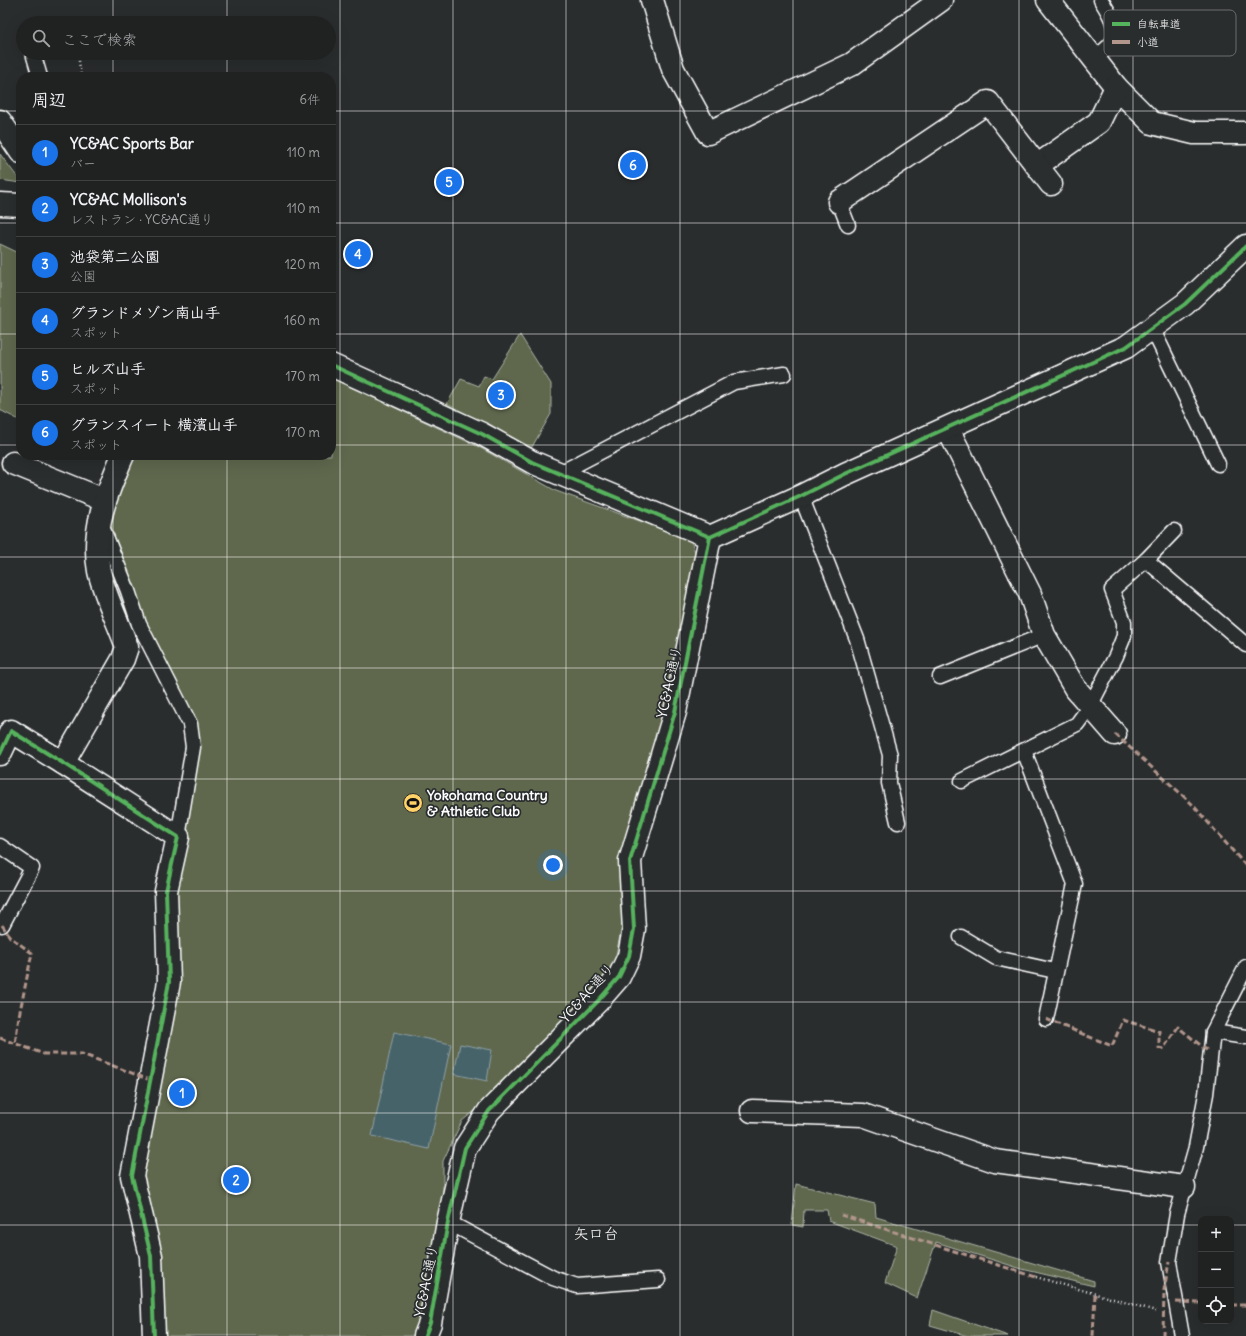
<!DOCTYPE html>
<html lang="ja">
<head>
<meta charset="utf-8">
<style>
  body { margin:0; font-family:Delius,"Klee One",sans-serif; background:#282a2a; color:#f1f3f6 }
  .controls { position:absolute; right:12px; bottom:12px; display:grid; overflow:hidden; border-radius:8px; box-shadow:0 4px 16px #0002 }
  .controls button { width:36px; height:36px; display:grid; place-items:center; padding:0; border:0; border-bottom:1px solid #3d3f40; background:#202222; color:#f1f3f6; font:20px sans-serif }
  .you { position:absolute; left:553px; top:865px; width:14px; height:14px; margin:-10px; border:3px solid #fff; border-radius:50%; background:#1a73e8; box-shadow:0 0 0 6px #1a73e833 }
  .badge { display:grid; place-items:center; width:26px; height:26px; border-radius:50%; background:#1a73e8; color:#fff; font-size:13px; font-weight:700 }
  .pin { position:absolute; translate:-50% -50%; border:2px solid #fff; box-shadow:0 1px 4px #0006 }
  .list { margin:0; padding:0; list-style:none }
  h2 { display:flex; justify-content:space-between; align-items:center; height:52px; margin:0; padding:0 16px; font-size:17px }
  h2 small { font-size:13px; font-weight:400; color:#a2a4a5 }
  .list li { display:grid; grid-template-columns:26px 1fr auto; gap:12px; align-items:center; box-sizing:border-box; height:56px; padding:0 16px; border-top:1px solid #3d3f40 }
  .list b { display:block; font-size:15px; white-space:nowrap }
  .list p { margin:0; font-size:13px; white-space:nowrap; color:#a2a4a5 }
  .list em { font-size:13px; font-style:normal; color:#a2a4a5 }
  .icon { flex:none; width:22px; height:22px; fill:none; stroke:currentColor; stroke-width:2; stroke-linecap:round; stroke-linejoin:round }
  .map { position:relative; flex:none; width:1246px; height:1336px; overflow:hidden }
  .search { position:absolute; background:#202222; box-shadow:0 4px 16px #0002; left:16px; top:16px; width:320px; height:44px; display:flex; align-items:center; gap:10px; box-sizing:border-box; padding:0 14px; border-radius:22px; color:#a2a4a5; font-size:15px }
  .panel { position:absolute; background:#202222; box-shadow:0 4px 16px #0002; left:16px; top:72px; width:320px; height:388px; border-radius:16px }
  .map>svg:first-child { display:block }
  .green { fill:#5e684e; stroke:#aeb4a6 }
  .water { fill:#46636a; stroke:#90a1a6 }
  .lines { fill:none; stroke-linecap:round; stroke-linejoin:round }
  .lane-casing { stroke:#fff; stroke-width:17 }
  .street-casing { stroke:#fff; stroke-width:25 }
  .secondary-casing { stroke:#fff; stroke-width:25 }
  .path { stroke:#fff; stroke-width:2.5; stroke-dasharray:1 3; stroke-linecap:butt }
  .lane { stroke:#2a2d2e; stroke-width:14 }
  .street { stroke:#2a2d2e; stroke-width:22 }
  .secondary { stroke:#2a2d2e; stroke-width:22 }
  .quiet { stroke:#b2968c; stroke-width:3; stroke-dasharray:6 3; stroke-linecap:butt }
  .cycleway-casing { stroke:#2a2d2e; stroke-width:6 }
  .cycleway { stroke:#56b35d; stroke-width:4 }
  .grid { fill:none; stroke:#fff; stroke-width:1; stroke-opacity:0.55 }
  .labels { text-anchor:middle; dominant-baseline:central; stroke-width:3.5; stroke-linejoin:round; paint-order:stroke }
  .street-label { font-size:14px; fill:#fff; stroke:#2a2d2e }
  .poi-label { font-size:14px; font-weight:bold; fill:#fff; stroke:#2a2d2e; text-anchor:start }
  .neighbourhood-label { font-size:15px; fill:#fff; stroke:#2a2d2e }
  .key { fill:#2a2d2e; stroke:#6a6c6d; stroke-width:1 }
  .key-label { font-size:11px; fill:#fff }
</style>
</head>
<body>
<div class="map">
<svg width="1246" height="1336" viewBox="0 0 1246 1336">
  <rect width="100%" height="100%" fill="#2a2d2e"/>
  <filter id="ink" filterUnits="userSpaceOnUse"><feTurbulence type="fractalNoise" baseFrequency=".025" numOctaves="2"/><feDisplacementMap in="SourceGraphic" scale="8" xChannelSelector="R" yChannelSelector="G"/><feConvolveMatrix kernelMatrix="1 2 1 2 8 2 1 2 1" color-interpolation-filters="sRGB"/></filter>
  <g filter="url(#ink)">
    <g class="green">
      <path d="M0,154L21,182V183L0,180Z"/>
      <path d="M0,244L21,254V421L0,410Z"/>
      <path d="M520,335L551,384V414L529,452L487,425L447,404L461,379L479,386L484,376L492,379Z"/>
      <path d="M331,378L477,446L556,491L690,539L696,554L665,710L620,857L622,926L613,969L503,1088L462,1121L443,1161V1199L430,1280L414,1336H165L161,1255L139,1162L173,896L198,749L140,612L107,524L132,455H331Z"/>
      <path d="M796,1184L875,1204L876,1217L1094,1281V1286L1022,1269L936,1242L917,1298L885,1283L897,1246L829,1221L827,1210H804L803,1227L792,1225Z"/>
      <path d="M933,1310L1008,1336H968L930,1325Z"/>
    </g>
    <g class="water">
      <path d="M394,1032L451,1044L429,1149L372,1136Z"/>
      <path d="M460,1044L492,1050L487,1081L454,1074Z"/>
    </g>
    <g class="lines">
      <g class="lane-casing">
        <g id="lane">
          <path d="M33,53L40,77"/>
          <path d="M1094,59C1099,54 1109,48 1113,41C1119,28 1108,11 1101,0"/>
          <path d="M839,202L848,225"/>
          <path d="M1152,328L1218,464"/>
          <path d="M560,473L734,382L784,374"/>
          <path d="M801,496L857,639L890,755L889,783L898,822"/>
          <path d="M101,524L128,591L139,624L190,724L193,747L178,837"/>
          <path d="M1146,560L1246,645"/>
          <path d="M940,677L1044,635"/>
          <path d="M1024,751L1075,884L1046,1019"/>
          <path d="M962,781L1077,724L1090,706L1116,656L1124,636V622L1112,590L1146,560L1174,531"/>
          <path d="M0,846L32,868L2,925"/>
          <path d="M961,937L996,958L1055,971"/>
          <path d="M1213,1032L1246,1037"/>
          <path d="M448,1222L553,1278L577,1286L658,1280"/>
          <path d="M1182,1336L1169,1262L1177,1214L1196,1147L1206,1094L1213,1032L1246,967"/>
        </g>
      </g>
      <g class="street-casing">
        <g id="street">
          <path d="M652,0L673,69L708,133L852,64L941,0"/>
          <path d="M1048,0L1116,87L1152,123L1194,133H1246"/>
          <path d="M0,121L21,152"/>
          <path d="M1038,165L1099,122L1116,87"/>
          <path d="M839,202L988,102L1051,184"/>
          <path d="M948,429L1030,594L1044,635L1075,688L1115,734"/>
          <path d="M13,463L104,500"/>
          <path d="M0,754L11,731L63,763L178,837L166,891L169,982L132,1176L151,1256L154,1336"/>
          <path d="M63,763L123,659L127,647C119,624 104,594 99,571C91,530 107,492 123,455"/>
          <path d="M752,1111L863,1115L995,1161L1184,1187"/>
          <path d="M425,1336L430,1323L448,1222L465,1148L489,1111L598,1001L619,977L629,956L634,929L630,861L675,712L710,537L801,496L845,474L1126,347L1185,304L1246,246"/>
        </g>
      </g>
      <g class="secondary-casing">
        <g id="secondary">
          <path d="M0,204L21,205"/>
          <path d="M331,365L482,434L532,462L710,537"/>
        </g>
      </g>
      <g class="path">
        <path d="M78,53L81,77"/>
        <path d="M1036,1277L1156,1311"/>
      </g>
      <use href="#lane" class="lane"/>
      <use href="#street" class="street"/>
      <use href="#secondary" class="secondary"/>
      <g class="quiet">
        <path d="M1115,734L1191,803L1246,866"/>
        <path d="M2,925L10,937L32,953L19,1016L15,1044"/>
        <path d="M1046,1019L1112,1046L1123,1020L1159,1031V1048L1163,1049L1178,1027L1209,1052"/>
        <path d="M0,1038L44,1054H82L150,1080"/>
        <path d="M841,1215L1036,1277"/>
        <path d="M1176,1302L1201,1303"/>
        <path d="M1231,1305H1246"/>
        <path d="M1093,1336L1095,1294"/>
        <path d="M1163,1336L1164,1290L1169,1262"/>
      </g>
      <g class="cycleway-casing">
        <g id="cycleway">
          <path d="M331,365L482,434L532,462L710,537L801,496L845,474L1126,347L1185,304L1246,246"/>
          <path d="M0,754L11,731L63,763L178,837L166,891L169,982L132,1176L151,1256L154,1336"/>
          <path d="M425,1336L430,1323L448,1222L465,1148L489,1111L598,1001L619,977L629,956L634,929L630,861L675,712L710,537"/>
        </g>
      </g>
      <use href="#cycleway" class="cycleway"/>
    </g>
  </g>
  <path class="grid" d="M113,0V23M227,0V23M340,0V1336M453,0V1336M566,0V1336M680,0V1336M793,0V1336M906,0V1336M1019,0V1336M1133,0V1336M113,53V77M227,53V77M0,111H21M331,111H1246M0,223H21M331,223H1246M0,334H21M331,334H1246M0,445H21M331,445H1246M113,455V1336M227,455V1336M0,557H1246M0,668H1246M0,779H1246M0,891H1246M0,1002H1246M0,1113H1246M0,1225H1201M1231,1225H1246"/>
  <defs>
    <g id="stadium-disc" transform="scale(1)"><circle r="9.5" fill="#ffd166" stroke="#2a2d2e"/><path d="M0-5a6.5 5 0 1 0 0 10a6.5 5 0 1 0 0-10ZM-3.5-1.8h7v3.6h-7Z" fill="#111"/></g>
  </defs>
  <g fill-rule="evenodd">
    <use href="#stadium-disc" x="413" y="803"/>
  </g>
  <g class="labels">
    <g class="street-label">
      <text transform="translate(669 682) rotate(-78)">YC&amp;AC通り</text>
      <text transform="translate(587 993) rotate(-49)">YC&amp;AC通り</text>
      <text transform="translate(426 1281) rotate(-79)">YC&amp;AC通り</text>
    </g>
    <g class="poi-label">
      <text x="427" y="795">Yokohama Country<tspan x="427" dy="16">&amp; Athletic Club</tspan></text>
    </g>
    <g class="neighbourhood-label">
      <text x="596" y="1233">矢口台</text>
    </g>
  </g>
  <rect x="1104" y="10" width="132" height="46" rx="6" class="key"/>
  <rect x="1112" y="22" width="18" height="4" fill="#56b35d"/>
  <rect x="1112" y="40" width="18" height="4" fill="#b2968c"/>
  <g class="key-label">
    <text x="1137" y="28">自転車道</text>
    <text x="1137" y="46">小道</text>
  </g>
</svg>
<div class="controls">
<button>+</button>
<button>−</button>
<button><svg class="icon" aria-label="locate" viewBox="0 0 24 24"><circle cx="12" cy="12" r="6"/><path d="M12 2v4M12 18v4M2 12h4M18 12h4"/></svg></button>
</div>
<div class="you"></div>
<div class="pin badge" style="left:182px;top:1093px">1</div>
<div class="pin badge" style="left:236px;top:1180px">2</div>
<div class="pin badge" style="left:501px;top:395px">3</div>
<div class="pin badge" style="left:358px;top:254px">4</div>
<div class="pin badge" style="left:449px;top:182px">5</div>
<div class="pin badge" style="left:633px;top:165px">6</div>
<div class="search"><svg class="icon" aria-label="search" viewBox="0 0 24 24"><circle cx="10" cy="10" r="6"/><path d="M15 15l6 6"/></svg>ここで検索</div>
<section class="panel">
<h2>周辺<small>6件</small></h2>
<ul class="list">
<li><span class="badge">1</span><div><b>YC&amp;AC Sports Bar</b><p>バー</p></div><em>110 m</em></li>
<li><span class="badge">2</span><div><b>YC&amp;AC Mollison's</b><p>レストラン · YC&amp;AC通り</p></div><em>110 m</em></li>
<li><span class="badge">3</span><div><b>池袋第二公園</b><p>公園</p></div><em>120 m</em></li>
<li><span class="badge">4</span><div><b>グランドメゾン南山手</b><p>スポット</p></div><em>160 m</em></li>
<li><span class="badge">5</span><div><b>ヒルズ山手</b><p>スポット</p></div><em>170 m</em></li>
<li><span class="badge">6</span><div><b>グランスイート 横濱山手</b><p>スポット</p></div><em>170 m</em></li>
</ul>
</section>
</div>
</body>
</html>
